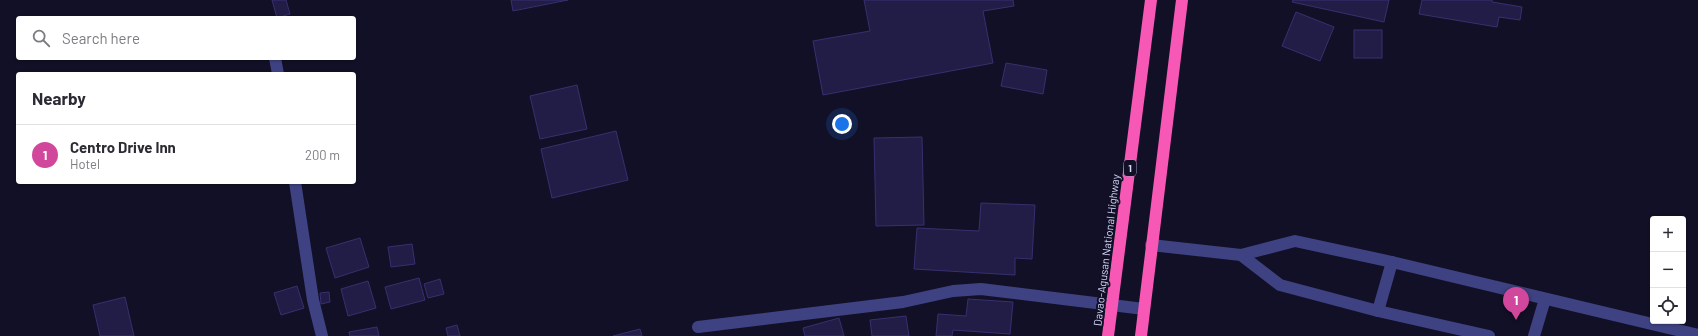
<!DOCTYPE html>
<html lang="en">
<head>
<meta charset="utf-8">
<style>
  body { margin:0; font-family:Barlow,sans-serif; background:#f2f2f3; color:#2b2b33 }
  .controls { position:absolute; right:12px; bottom:12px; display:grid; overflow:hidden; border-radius:4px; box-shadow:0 1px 3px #0004 }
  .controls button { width:36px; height:36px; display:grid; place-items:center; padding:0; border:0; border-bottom:1px solid #e1e1e2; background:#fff; color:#2b2b33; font:20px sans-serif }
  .you { position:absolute; left:842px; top:124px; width:14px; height:14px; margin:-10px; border:3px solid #fff; border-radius:50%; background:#1a73e8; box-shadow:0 0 0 6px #1a73e833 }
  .badge { display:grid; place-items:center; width:26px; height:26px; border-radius:50%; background:#ea580c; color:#fff; font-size:13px; font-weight:700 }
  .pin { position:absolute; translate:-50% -33px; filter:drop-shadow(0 1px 2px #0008) }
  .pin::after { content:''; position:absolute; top:21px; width:14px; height:12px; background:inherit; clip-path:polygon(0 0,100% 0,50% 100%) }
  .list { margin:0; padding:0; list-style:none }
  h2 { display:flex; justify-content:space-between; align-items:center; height:52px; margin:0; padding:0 16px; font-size:17px }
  h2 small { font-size:13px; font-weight:400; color:#7c7c81 }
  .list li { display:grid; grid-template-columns:26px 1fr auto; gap:12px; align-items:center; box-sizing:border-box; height:60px; padding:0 16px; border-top:1px solid #e1e1e2 }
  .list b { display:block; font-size:15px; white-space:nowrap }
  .list p { margin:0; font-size:13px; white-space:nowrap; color:#7c7c81 }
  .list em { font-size:13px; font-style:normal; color:#7c7c81 }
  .icon { flex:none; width:22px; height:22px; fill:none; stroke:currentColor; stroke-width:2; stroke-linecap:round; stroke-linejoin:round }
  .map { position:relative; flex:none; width:1698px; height:336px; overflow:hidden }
  .search { position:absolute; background:#fff; box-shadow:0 1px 3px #0004; left:16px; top:16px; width:340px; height:44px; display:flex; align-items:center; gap:10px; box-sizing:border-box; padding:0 14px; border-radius:4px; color:#7c7c81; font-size:15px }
  .panel { position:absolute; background:#fff; box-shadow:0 1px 3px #0004; left:16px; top:72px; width:340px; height:112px; border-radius:4px }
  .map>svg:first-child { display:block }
  .building { fill:#211d46; stroke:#363070 }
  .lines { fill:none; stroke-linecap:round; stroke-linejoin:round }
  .minor { stroke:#3e4282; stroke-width:12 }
  .highway { stroke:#f758b5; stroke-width:12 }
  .labels { text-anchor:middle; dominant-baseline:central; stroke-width:4; stroke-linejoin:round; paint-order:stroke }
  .shield { fill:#121026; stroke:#9c9bbc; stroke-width:1 }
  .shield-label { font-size:10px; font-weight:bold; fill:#d7d7fd }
  .street-label { font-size:11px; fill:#d7d7fd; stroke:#121026 }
</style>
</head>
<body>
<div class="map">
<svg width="1698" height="336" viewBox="0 0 1698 336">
  <rect width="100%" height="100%" fill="#121026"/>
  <g class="building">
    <path d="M272,0H286L290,14L277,18Z"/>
    <path d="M511,0H568L513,11Z"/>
    <path d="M864,0H1013L1014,6L983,11L993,63L823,95L813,41L870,31Z"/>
    <path d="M1293,0H1389L1384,22L1292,2Z"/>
    <path d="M1422,0H1492V2L1522,7L1520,20L1499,17L1497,27L1419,14Z"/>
    <path d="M1296,12L1334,27L1320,61L1282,46Z"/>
    <rect x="1354" y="30" width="28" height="28"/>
    <path d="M1006,63L1047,70L1043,94L1001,86Z"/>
    <path d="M577,85L587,129L540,139L530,96Z"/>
    <path d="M616,131L628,180L552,198L541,149Z"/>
    <path d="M922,137L924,225L876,226L874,138Z"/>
    <path d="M981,203L1035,205L1032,259L1015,258V275L914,269L917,228L979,231Z"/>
    <path d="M360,238L369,267L335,278L326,248Z"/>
    <path d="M412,244L415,264L391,267L388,247Z"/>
    <path d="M419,278L425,300L391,309L385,287Z"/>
    <path d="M440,279L444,294L428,298L424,284Z"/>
    <path d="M368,281L376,308L348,316L341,289Z"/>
    <path d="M297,286L304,308L281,315L274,293Z"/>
    <path d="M329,292L330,302L321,304L320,293Z"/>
    <path d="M125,297L134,336H100L93,305Z"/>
    <path d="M968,299L1013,302L1010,334L953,330L952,336H936L938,314L966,316Z"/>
    <path d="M906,316L909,336H872L870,320Z"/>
    <path d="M839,318L844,336H805L803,328Z"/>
    <path d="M457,325L460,336H448L446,328Z"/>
    <path d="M377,327L379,336H350L349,332Z"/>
    <path d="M640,329L642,336H613Z"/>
  </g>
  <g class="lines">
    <g class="minor">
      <path d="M275,58L278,74"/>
      <path d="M295,182L313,300L322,336"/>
      <path d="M1151,245L1241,255L1295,241L1392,262L1698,335"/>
      <path d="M1241,255L1280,285L1378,311L1489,336"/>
      <path d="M1378,311L1392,262"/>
      <path d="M698,327L903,302L953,291L981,289L1144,309"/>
      <path d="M1534,336L1545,299"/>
    </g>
    <g class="highway">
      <path d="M1108,336L1151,0"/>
      <path d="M1141,336L1182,0"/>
    </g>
  </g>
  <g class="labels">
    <rect class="shield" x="1124" y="160" width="12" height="16" rx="3"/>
    <g class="shield-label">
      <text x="1130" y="168">1</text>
    </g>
    <g class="street-label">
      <text transform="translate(1106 250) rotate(-83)">Davao-Agusan National Highway</text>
    </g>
  </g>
</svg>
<div class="controls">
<button>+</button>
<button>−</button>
<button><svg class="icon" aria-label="locate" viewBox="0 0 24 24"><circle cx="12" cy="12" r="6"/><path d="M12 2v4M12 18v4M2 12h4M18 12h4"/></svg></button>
</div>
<div class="you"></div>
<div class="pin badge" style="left:1516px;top:320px;background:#d1479c">1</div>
<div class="search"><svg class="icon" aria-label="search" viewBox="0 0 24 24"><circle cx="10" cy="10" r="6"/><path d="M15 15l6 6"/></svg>Search here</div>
<section class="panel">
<h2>Nearby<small></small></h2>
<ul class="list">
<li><span class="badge" style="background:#d1479c">1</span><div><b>Centro Drive Inn</b><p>Hotel</p></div><em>200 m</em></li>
</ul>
</section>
</div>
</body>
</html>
